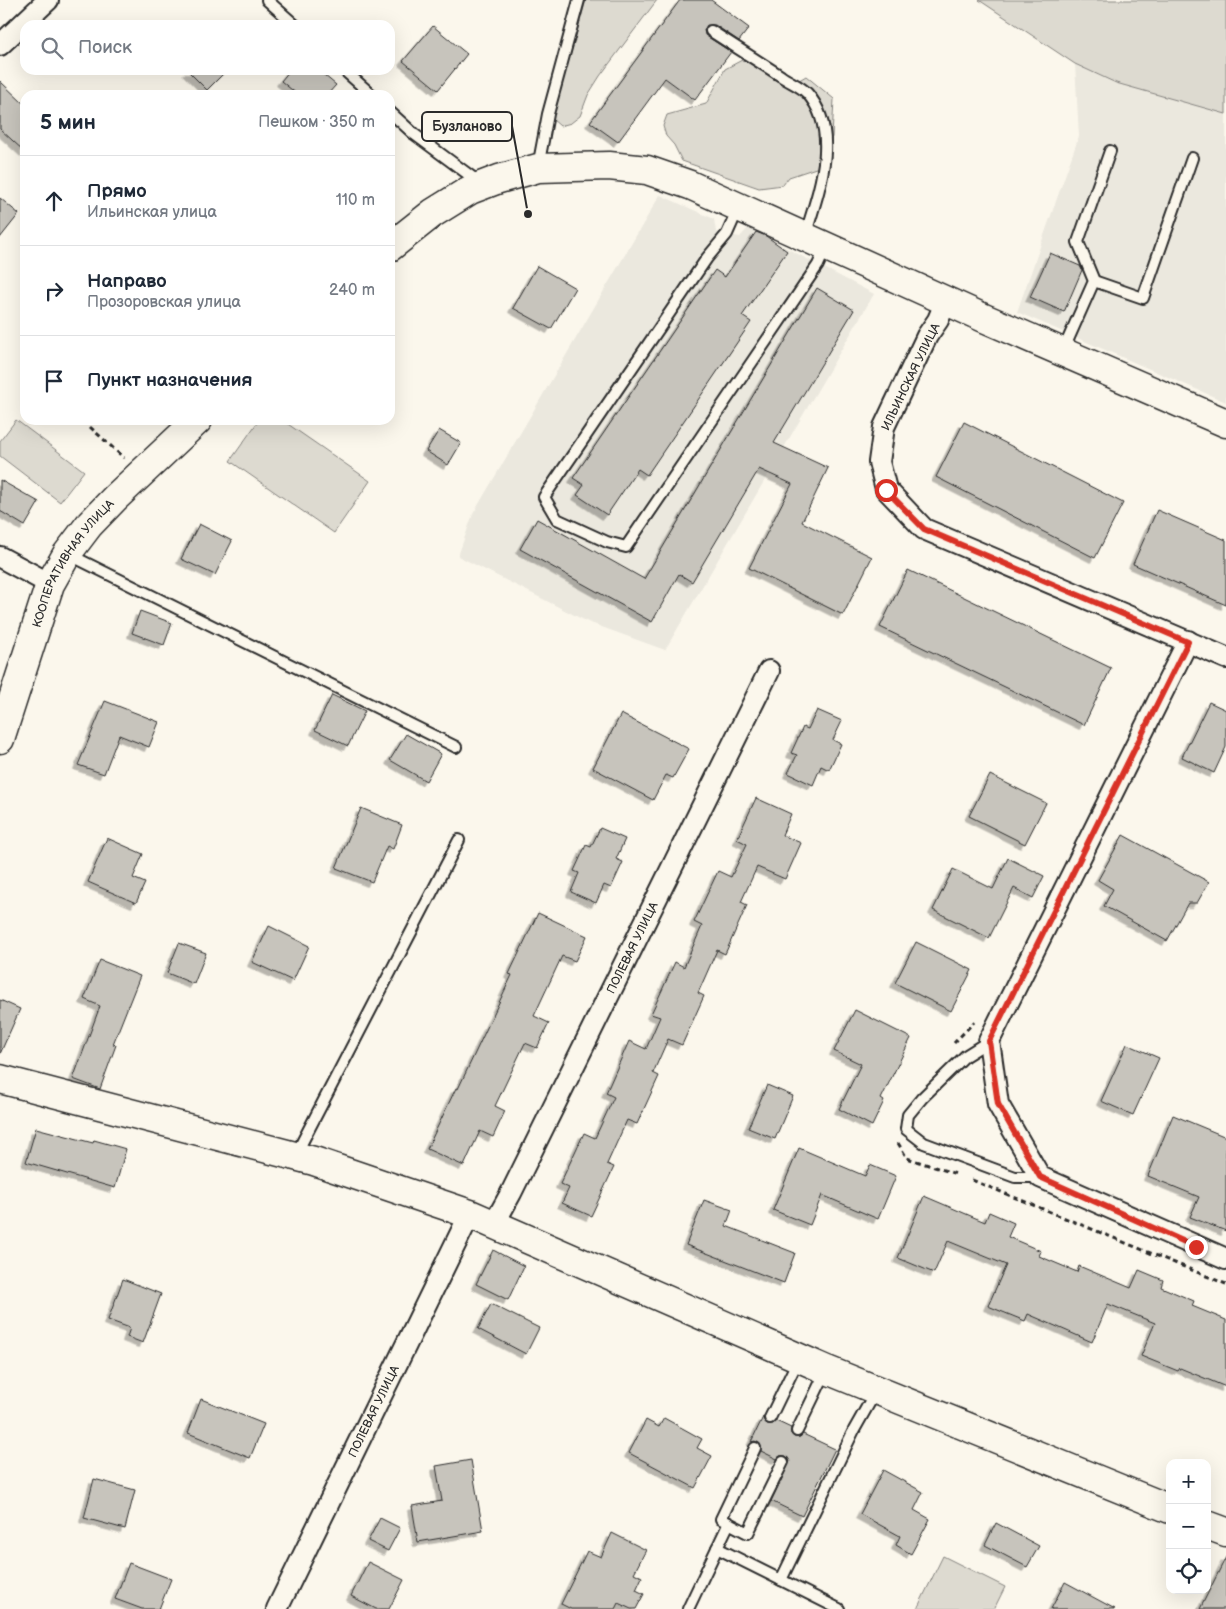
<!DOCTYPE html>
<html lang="ru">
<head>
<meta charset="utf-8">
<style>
  body { margin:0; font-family:"Balsamiq Sans",sans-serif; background:#f6f6f7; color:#1f2937 }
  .controls { position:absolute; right:15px; bottom:15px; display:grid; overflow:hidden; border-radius:10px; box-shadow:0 5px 20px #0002 }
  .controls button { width:45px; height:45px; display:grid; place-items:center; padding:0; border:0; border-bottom:1px solid #e0e1e3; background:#fff; color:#1f2937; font:25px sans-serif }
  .stop { position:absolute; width:15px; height:15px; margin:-11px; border:4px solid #d93025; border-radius:50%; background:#fff }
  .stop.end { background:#d93025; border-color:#fff; box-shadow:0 1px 5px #0008 }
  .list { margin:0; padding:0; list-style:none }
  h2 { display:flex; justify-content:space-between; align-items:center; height:65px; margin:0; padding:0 20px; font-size:21px }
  h2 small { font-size:16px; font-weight:400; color:#747a83 }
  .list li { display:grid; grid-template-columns:32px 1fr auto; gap:15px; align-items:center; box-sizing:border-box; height:90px; padding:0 20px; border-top:1px solid #e0e1e3 }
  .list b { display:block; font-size:19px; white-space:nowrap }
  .list p { margin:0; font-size:16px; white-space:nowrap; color:#747a83 }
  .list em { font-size:16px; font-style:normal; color:#747a83 }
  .icon { flex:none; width:28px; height:28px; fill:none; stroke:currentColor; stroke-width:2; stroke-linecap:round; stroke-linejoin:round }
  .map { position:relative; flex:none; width:1226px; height:1609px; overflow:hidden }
  .search { position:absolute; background:#fff; box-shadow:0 5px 20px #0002; left:20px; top:20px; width:375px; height:55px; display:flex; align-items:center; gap:12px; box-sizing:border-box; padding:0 18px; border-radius:15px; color:#747a83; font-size:19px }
  .panel { position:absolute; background:#fff; box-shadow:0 5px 20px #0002; left:20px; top:90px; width:375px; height:335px; border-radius:15px }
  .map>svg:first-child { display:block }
  .built { fill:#ebe8de }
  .green { fill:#dddad0; stroke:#84827e }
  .building { fill:#c7c4bc; stroke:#2b2b2b; filter:url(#shadow) }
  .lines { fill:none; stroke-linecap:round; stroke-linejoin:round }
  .lane-casing { stroke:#2b2b2b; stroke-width:14 }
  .street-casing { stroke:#2b2b2b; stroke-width:24 }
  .secondary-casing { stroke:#2b2b2b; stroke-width:31 }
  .path { stroke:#2b2b2b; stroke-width:3; stroke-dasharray:5 4; stroke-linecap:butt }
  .lane { stroke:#fbf7ec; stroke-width:10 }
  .street { stroke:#fbf7ec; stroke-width:20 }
  .secondary { stroke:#fbf7ec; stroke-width:28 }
  .route { stroke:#d93025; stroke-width:6 }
  .labels { text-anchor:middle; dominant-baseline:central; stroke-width:4; stroke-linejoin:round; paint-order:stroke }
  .street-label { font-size:12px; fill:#2b2b2b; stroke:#fbf7ec }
  .leader { fill:none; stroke:#2b2b2b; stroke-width:2 }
  .callout-dot { fill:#2b2b2b; stroke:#fbf7ec; stroke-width:2 }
  .callout { fill:#fbf7ec; stroke:#2b2b2b; stroke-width:2 }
  .callout-label { font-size:14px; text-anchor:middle; font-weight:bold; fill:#2b2b2b }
</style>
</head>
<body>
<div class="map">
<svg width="1226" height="1609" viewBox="0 0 1226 1609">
  <defs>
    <filter id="shadow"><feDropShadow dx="-4.5" dy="4.5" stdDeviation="0" flood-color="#0004"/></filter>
  </defs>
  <rect width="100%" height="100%" fill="#fbf7ec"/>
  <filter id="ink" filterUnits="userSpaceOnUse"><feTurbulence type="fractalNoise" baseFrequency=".02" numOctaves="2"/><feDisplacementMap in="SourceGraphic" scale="10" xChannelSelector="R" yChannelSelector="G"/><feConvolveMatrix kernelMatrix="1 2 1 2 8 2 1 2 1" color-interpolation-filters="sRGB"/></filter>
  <g filter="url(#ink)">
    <g class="built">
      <path d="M1075,64L1116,83L1226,114V402L1017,312L1079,136Z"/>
      <path d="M660,195L714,219L716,232L740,237L748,228L874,294L665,650L588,622L458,556L473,514Z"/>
    </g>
    <g class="green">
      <path d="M586,0H657L600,76L588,95L580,116L571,123L560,126L552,119Z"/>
      <path d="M979,0H1226V114L1116,83L1075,64Z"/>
      <path d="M742,60L796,82L806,76L834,99L832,137L819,167L789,177L783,185L759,188L682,161L674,145L666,136L663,126L667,115L706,104L725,69Z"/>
      <path d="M16,420L84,471L60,502L0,456V441Z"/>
      <path d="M259,420H282L370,481L334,533L230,461Z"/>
      <path d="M943,1556L1005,1587L994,1609H917Z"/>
    </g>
    <g class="building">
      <path d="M680,0H711L749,28L739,41L715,25H707L704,30L705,35L731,52L695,100L665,78L618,142L590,122Z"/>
      <path d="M433,26L467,54L438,90L403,61Z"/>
      <path d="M187,70H227L207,90Z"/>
      <path d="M290,70H318L336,85L327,95H298L281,81Z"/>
      <path d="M0,81L25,105V152L0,129Z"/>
      <path d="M0,198L19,214L0,238Z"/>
      <path d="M756,232L766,236L787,251L742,316L751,322L647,475L638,469L607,515L577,495L584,485L573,478L715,270L725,277Z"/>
      <path d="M1050,253L1080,266L1082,270L1064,312L1030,297Z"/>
      <path d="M537,266L575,288L551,329L513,308Z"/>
      <path d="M817,288L854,310L774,443L828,468L802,522L872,557L843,615L749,568L792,484L759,469L692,582L679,574L652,622L520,549L537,519L644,579Z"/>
      <path d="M964,422L1123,503L1095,558L936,477Z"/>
      <path d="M439,430L461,443L448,465L426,451Z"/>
      <path d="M0,480L39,502L25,526L0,511Z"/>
      <path d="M1157,510L1226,540V605L1133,564Z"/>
      <path d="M199,524L232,541L215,575L181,559Z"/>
      <path d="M908,570L1111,668L1084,725L880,627Z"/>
      <path d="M140,611L172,623L164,645L132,633Z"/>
      <path d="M332,695L365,711L348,746L315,730Z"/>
      <path d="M105,701L159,722L149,747L119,735L104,774L78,765Z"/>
      <path d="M1209,702L1226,710V747L1214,773L1182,757Z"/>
      <path d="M817,710L842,721L833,740L841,744L829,770L821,766L813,785L788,773L797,755L791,753L803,727L808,729Z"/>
      <path d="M621,714L689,749L673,778L666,775L653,800L593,768Z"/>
      <path d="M406,734L441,754L426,781L390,760Z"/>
      <path d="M990,775L1046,803L1025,844L969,816Z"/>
      <path d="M756,798L791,814L782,835L801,843L785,879L757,867L741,902L747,905L725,954L717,950L698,993L704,996L682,1045L668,1039L653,1073L659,1076L637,1124L627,1120L607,1164L614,1167L591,1216L562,1203L569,1188L560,1184L584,1133L595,1138L614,1097L606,1093L629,1041L646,1049L660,1017L651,1014L675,962L684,967L702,926L694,922L718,871L731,877L747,844L737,839Z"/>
      <path d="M361,808L402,825L393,849L387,846L372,882L336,868Z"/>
      <path d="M600,828L625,839L616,859L623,862L611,888L604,885L596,903L571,892L579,873L574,871L586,845L591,847Z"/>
      <path d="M1123,835L1209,882L1197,903H1188L1167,941L1104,906L1113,889L1098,880Z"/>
      <path d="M107,838L143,854L133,878L145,883L136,903L88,882Z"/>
      <path d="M1008,858L1044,876L1033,898L1014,888L989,938L933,910L953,869L993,889Z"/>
      <path d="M538,913L587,936L575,961L562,956L534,1016L549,1023L537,1048L525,1043L495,1106L505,1111L493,1137L480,1131L464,1166L427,1149L456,1088L458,1089L512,975L509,974Z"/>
      <path d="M269,926L309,946L293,981L252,962Z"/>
      <path d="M916,942L972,970L951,1011L895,983Z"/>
      <path d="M179,943L206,953L194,984L167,973Z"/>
      <path d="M100,960L140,976L113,1044L116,1045L100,1089L73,1079L100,1006L84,999Z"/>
      <path d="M0,1000L20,1009L0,1054Z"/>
      <path d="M855,1010L911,1038L881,1099L884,1101L872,1126L839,1109L861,1064L834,1051Z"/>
      <path d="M1127,1044L1159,1058L1133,1115L1101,1101Z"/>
      <path d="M767,1085L793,1096L775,1139L748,1128Z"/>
      <path d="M1173,1115L1226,1137V1231L1190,1217L1199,1197L1148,1176Z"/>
      <path d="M36,1128L93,1143L94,1140L126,1149L115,1188L26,1162Z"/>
      <path d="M799,1148L865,1176L870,1165L896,1176L878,1219L822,1195L810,1225L773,1210Z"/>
      <path d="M924,1196L985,1222L989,1212L1014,1223L1008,1237L1041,1251L1039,1256L1077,1272L1079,1266L1131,1288L1139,1270L1163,1280L1161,1287L1194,1301L1192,1306L1226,1320V1387L1180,1368L1178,1371L1141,1356L1155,1323L1108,1304L1092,1342L1028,1314L1025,1321L988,1306L1006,1265L948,1241L934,1273L898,1258Z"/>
      <path d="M704,1200L732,1210L726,1226L795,1253L784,1283L686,1245Z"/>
      <path d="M493,1250L524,1266L508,1300L476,1284Z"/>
      <path d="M123,1279L161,1294L143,1343L127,1337L130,1328L108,1320Z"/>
      <path d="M491,1304L539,1328L526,1354L478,1329Z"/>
      <path d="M201,1399L264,1424L250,1458L188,1433Z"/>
      <path d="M763,1417L764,1421L767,1424H773L776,1421L791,1428V1434L794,1437H800L803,1434L835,1449L802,1516L771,1501L790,1461L786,1456H780L777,1459L761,1451L760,1444L755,1441L751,1442Z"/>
      <path d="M664,1418L702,1439L697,1448L712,1456L695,1488L629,1453L646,1420L659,1427Z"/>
      <path d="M471,1460L483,1531L418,1542L412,1506L442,1501L436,1466Z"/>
      <path d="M883,1470L923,1492L914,1510L930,1519L911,1554L896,1545L900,1536L860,1514Z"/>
      <path d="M94,1479L135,1490L125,1529L84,1518Z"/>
      <path d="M380,1518L400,1528L388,1551L368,1541Z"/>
      <path d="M996,1523L1039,1546L1027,1567L985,1545Z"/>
      <path d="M612,1533L646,1550L634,1573L642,1577L636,1590L644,1594L636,1609H631L618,1603L615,1609H571L561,1604L587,1551L601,1557Z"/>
      <path d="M1226,1557V1609H1200Z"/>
      <path d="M368,1562L404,1580L389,1609H376L351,1596Z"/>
      <path d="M129,1563L171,1579L159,1609H142L115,1599Z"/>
      <path d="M1065,1582L1115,1609H1051Z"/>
    </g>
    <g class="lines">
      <g class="lane-casing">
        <g id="lane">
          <path d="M267,0L295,25"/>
          <path d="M711,31C734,46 758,61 781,76C789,82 801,86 807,93C842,132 818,193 805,236"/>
          <path d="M344,70L372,95"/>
          <path d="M390,112L414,134L480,183"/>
          <path d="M538,167L548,114L579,0"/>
          <path d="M739,207L727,234L707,258L544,497L557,519L607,542L626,547L818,265L826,247"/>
          <path d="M1094,281L1143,298L1192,158"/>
          <path d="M1063,351L1094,281L1078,242L1110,151"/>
          <path d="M68,554L456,747"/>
          <path d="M989,1041L965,1056L922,1098L908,1115L906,1129L924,1143L1015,1177H1040"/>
          <path d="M295,1156L459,840"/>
          <path d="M770,1418L799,1358"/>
          <path d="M797,1431L826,1371"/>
          <path d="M755,1448L721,1519L748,1533L783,1462"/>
          <path d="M717,1548L839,1609"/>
          <path d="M781,1580L854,1430L876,1391"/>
          <path d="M688,1609L729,1523"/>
        </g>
      </g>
      <g class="street-casing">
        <g id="street">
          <path d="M0,45L48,0"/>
          <path d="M946,301L938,320L927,336L884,427L879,462L886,489L924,529L1226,658"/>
          <path d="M0,557L50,584"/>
          <path d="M1188,641L989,1041L998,1104L1040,1177L1226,1259"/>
          <path id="s1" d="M494,1224L511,1193L769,671"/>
          <path id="s2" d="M277,1609L470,1214"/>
        </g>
      </g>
      <g class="secondary-casing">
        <g id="secondary">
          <path d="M390,247L433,213L470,190L499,179L538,168L609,166L647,170L690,185L984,318L1226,423"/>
          <path id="s3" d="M0,739L50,584L67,554L89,525L115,498L198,420"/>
          <path d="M0,1079L314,1161L470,1214L827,1370L1170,1509"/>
          <path d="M1207,1525L1226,1532"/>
        </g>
      </g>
      <g class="path">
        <path d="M90,427L124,458"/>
        <path d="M954,1043L974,1022"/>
        <path d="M898,1143L907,1158L956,1174"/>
        <path d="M972,1180L1226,1284"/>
      </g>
      <use href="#lane" class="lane"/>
      <use href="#street" class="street"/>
      <use href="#secondary" class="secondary"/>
    </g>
  </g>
  <g class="lines" filter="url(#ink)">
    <path class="route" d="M886,490L924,529L1188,642L989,1041L998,1104L1040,1177L1196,1247"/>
  </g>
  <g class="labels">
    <g class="street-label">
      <text transform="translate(911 377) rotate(-64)">ИЛЬИНСКАЯ УЛИЦА</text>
      <text stroke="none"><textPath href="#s3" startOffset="192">КООПЕРАТИВНАЯ УЛИЦА</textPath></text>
      <text stroke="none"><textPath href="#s1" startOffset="309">ПОЛЕВАЯ УЛИЦА</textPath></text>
      <text stroke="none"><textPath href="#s2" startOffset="220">ПОЛЕВАЯ УЛИЦА</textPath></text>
    </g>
  </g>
  <path class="leader" d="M528 214L512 126"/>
  <circle class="callout-dot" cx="528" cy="214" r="5"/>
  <rect class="callout" x="422" y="112" width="90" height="29" rx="5"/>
  <g class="callout-label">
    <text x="467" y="131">Бузланово</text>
  </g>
</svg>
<div class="controls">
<button>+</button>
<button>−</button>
<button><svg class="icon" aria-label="locate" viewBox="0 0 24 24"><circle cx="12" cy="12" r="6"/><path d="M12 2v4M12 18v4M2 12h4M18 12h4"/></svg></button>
</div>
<div class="stop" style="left:886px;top:490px"></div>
<div class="stop end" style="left:1196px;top:1247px"></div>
<div class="search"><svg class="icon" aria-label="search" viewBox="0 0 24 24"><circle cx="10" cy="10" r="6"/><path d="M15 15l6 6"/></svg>Поиск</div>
<section class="panel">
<h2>5 мин<small>Пешком · 350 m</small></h2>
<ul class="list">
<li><svg class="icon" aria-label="ahead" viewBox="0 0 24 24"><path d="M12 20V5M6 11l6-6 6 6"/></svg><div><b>Прямо</b><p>Ильинская улица</p></div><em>110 m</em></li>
<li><svg class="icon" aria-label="right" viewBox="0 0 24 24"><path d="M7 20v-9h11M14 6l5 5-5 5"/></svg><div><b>Направо</b><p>Прозоровская улица</p></div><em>240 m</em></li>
<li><svg class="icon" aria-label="arrive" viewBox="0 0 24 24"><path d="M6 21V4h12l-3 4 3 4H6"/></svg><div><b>Пункт назначения</b></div></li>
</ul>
</section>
</div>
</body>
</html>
